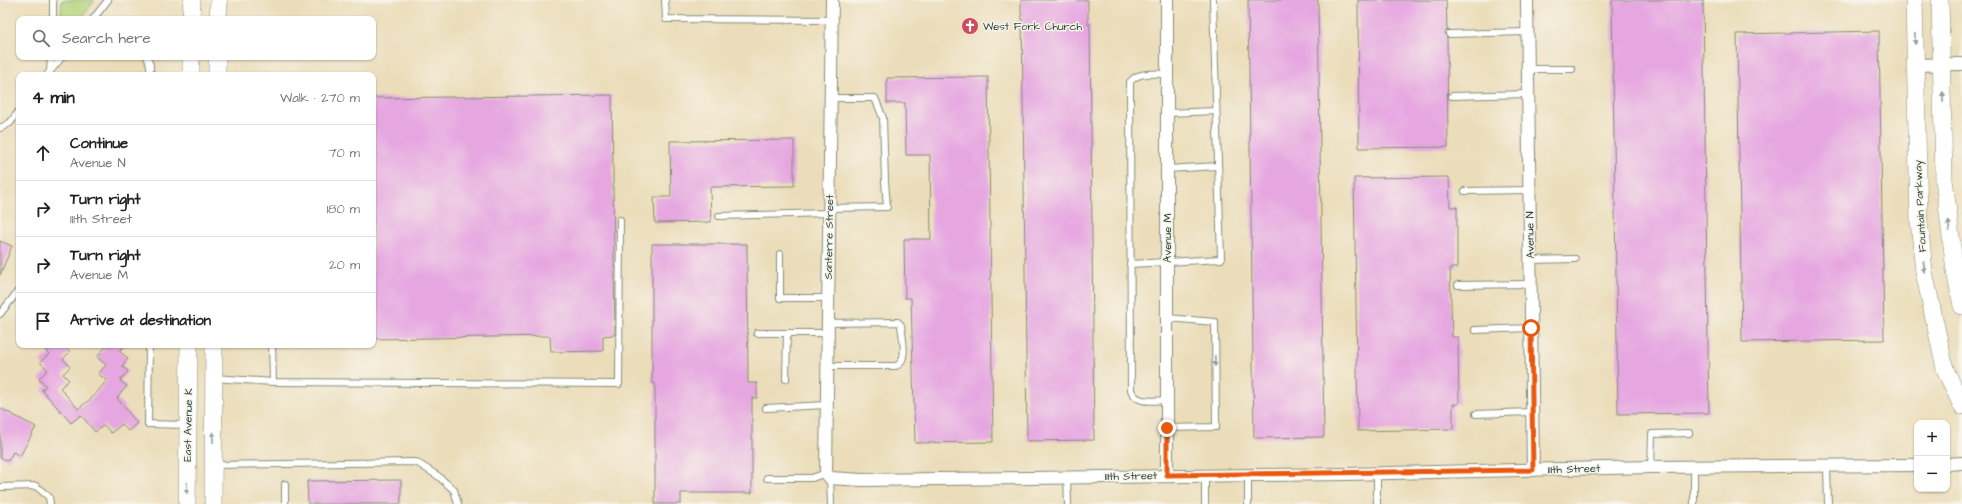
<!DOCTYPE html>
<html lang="en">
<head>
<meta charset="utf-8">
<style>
  body { margin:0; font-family:"Architects Daughter",sans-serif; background:#f2f2f2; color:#202124 }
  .controls { position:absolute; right:12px; bottom:12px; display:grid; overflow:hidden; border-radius:8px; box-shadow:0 1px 3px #0004 }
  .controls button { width:36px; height:36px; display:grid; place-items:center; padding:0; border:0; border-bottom:1px solid #e0e0e0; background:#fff; color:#202124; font:20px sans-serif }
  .stop { position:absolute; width:12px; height:12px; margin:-9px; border:3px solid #ea580c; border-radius:50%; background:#fff }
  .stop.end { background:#ea580c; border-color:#fff; box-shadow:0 1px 4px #0008 }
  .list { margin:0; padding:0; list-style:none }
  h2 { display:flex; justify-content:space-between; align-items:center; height:52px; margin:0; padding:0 16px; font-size:17px }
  h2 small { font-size:13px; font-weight:400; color:#757577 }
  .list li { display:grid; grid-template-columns:26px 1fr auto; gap:12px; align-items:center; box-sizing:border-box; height:56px; padding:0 16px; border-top:1px solid #e0e0e0 }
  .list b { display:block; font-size:15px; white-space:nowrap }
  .list p { margin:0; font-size:13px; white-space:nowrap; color:#757577 }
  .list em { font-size:13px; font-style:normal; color:#757577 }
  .icon { flex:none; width:22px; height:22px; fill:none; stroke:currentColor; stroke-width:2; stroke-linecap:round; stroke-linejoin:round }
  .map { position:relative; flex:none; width:1962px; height:504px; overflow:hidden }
  .search { position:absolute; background:#fff; box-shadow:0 1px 3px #0004; left:16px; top:16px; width:360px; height:44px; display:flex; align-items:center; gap:10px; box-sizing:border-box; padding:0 14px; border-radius:8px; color:#757577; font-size:15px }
  .panel { position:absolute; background:#fff; box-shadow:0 1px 3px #0004; left:16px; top:72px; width:360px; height:276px; border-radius:8px }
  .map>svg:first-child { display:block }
  .green { fill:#b3d67e; stroke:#698a59 }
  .building { fill:#e6a7e1 }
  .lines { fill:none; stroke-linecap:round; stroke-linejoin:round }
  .lane-casing { stroke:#858d76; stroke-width:8 }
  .street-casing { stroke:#858d76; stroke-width:14 }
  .secondary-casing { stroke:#858d76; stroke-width:18 }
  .lane { stroke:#fff; stroke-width:6 }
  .street { stroke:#fff; stroke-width:12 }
  .secondary { stroke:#fff; stroke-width:17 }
  .oneway { fill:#8f9e9a }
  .route { stroke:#ea580c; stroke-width:5 }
  .labels { text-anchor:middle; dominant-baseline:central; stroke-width:3; stroke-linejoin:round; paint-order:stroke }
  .poi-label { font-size:11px; fill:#1f3d34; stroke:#f7f3e8; text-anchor:start }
  .street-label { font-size:11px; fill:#1f3d34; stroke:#f7f3e8 }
</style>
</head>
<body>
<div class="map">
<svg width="1962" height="504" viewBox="0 0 1962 504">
  <rect width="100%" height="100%" fill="#f7f3e8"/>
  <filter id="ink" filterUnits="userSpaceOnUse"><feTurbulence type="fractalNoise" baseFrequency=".025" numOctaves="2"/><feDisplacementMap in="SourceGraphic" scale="8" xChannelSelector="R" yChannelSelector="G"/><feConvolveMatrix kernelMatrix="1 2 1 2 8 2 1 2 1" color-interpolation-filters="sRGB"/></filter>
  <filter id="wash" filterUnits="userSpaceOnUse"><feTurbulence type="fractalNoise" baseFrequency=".012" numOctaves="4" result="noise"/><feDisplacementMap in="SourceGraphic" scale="16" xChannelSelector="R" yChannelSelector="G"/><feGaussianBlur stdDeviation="0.9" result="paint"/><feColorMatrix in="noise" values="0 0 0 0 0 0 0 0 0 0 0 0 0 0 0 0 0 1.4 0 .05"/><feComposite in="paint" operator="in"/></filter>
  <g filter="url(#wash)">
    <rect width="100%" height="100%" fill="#ebddb9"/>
    <path class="green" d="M62,0H94V1L81,19H61Z"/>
    <g id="blocks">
      <g class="building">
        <path d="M1021,0H1088V25L1090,24L1094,440L1027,441L1022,14H1021Z"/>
        <path d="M1248,0H1318L1324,437L1254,438Z"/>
        <path d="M1358,0H1446L1447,30L1445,34L1447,38L1448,147L1359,148Z"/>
        <path d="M1612,0H1703L1709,413L1618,414Z"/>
        <path d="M1879,31L1884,340L1742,342L1737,34Z"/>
        <path d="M988,77L993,442L915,443L911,298H905L904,239H931L930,155H906L905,103H887V78Z"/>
        <path d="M612,95L615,335L603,336V351L551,352L550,336L373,339V98Z"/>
        <path d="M794,140V186L710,187L711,222L655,223L654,197H671L670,141Z"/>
        <path d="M1449,177L1450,207H1457V268H1450L1452,337H1458L1459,404H1453V429L1358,431L1354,178Z"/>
        <path d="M0,241L12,246L0,275Z"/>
        <path d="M652,244H747L748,383H757V398H752V493H681V504H655V383H652Z"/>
        <path d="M41,345H63L70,352L63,359L70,367L63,374L69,380L60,388L78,409L94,396L107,380L98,374L106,365L97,357L107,345H125L119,351L128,358L122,366L128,371L120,381L127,386L117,398L137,423L128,431L122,424L111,433L104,425L95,432L81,415L71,423L42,390L46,386L39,378L48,370L40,362L49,354Z"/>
        <path d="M0,408L36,427L20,456L13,452L8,461L0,457Z"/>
        <path d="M401,480V504H308L307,481Z"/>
      </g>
    </g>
  </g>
  <g filter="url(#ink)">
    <use href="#blocks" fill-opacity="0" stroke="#858d76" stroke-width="1"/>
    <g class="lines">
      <g class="lane-casing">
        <g id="lane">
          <path d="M665,0L666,19L831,20"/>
          <path d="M53,19V0"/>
          <path d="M93,19L108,0"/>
          <path d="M1449,34L1527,32"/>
          <path d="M147,57L150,65V75"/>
          <path d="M1528,69H1572"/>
          <path d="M50,71L51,57"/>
          <path d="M1167,74C1154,74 1138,71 1130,82L1131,390C1137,405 1153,400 1167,400"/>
          <path d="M47,75L62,57"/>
          <path d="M1452,96L1528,94"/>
          <path d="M1167,113L1216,111"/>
          <path d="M0,128L10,123L19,111"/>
          <path d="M1167,169L1218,166"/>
          <path d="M1465,191L1530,190"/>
          <path d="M829,208L887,207L885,181L883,118L875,98H830"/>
          <path d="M719,216L829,213"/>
          <path d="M780,254V298H828"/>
          <path d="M1530,260L1575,259"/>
          <path d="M1130,264L1221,259L1213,0"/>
          <path d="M1458,285L1531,284"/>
          <path d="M0,314L19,290"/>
          <path d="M1475,330L1531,328"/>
          <path d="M757,333H828"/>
          <path d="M149,345L148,424L187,425"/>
          <path d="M272,345L273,382"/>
          <path d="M827,366H896C909,361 902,337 901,325L898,322L828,323"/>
          <path d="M214,378L273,382L619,384L620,220"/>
          <path d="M786,379L787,333"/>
          <path d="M766,408L827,405"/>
          <path d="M1476,414L1533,412"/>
          <path d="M1167,428L1216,427L1215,322L1167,318"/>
          <path d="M214,465L416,462L438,476L454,490L458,504"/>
          <path d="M1827,466L1828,504"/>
          <path d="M1651,467L1652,434L1689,433"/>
          <path d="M1694,467V504"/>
          <path d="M1377,473V504"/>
          <path d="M1248,475V504"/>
          <path d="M1067,476L1068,504"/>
          <path d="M767,478H812L826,473"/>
          <path d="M830,478L831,504"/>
          <path d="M285,484V504"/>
          <path d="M0,487L36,486L49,497L50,504"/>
          <path d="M1205,504V475"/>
        </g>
      </g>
      <g class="street-casing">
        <g id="street">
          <path d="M832,0L826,473L830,478L862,480L1347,474L1651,467L1917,465"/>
          <path d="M1167,0V475"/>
          <path d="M1527,0L1533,470"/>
          <path d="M1915,65L1962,64"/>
          <path d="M1947,464L1962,463"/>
        </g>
      </g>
      <g class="secondary-casing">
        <g id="secondary">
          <path d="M1914,0L1919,220L1924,272L1945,369L1962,406"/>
          <path d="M1940,0L1944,179L1955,271L1962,306"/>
          <path d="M191,19L192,0"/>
          <path d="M218,19L219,0"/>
          <path d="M191,75V57"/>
          <path d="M217,75V57"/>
          <path d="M187,504L189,345"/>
          <path d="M213,504L214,345"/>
        </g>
      </g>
      <use href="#lane" class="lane"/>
      <use href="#street" class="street"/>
      <use href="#secondary" class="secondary"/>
    </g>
    <defs><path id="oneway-solid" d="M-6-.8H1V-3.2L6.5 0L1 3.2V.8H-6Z"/></defs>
    <g class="oneway">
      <use href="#oneway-solid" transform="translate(1915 39) rotate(89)"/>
      <use href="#oneway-solid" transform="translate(1943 97) rotate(-91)"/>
      <use href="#oneway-solid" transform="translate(1949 226) rotate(-97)"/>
      <use href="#oneway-solid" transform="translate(1924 267) rotate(84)"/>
      <use href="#oneway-solid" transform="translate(1215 361) rotate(89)"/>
      <use href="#oneway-solid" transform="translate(213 437) rotate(-89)"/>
      <use href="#oneway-solid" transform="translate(187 488) rotate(91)"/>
    </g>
  </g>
  <g class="lines" filter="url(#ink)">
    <path class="route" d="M1167,428V475L1533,470L1531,328"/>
  </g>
  <defs>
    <g id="church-disc" transform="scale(0.9)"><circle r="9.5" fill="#d1495b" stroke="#f7f3e8"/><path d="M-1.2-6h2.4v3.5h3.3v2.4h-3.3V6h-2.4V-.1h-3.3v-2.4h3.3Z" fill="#fff"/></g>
  </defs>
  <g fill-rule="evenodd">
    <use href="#church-disc" x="970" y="26"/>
  </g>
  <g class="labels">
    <g class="poi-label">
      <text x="983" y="26">West Fork Church</text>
    </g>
    <g class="street-label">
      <text transform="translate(1920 206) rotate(-93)">Fountain Parkway</text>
      <text transform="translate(1530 235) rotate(-91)">Avenue N</text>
      <text transform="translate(829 237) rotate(-89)">Santerre Street</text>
      <text transform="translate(1167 238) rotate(-90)">Avenue M</text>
      <text transform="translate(188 425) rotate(-89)">East Avenue K</text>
      <text transform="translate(1574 469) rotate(-2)">111th Street</text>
      <text transform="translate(1131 476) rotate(-1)">111th Street</text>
    </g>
  </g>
</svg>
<div class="controls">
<button>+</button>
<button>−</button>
</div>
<div class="stop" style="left:1531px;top:328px"></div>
<div class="stop end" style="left:1167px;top:428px"></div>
<div class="search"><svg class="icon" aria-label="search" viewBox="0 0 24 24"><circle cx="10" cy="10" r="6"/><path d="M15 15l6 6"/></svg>Search here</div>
<section class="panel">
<h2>4 min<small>Walk · 270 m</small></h2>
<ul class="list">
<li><svg class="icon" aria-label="ahead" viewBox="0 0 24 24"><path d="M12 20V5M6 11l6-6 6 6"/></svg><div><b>Continue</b><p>Avenue N</p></div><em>70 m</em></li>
<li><svg class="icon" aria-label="right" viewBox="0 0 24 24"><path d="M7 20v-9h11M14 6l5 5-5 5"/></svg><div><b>Turn right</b><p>111th Street</p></div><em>180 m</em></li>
<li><svg class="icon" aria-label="right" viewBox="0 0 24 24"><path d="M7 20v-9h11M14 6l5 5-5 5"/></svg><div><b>Turn right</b><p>Avenue M</p></div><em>20 m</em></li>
<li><svg class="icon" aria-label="arrive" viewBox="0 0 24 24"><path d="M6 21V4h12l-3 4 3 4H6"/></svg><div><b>Arrive at destination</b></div></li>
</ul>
</section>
</div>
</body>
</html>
